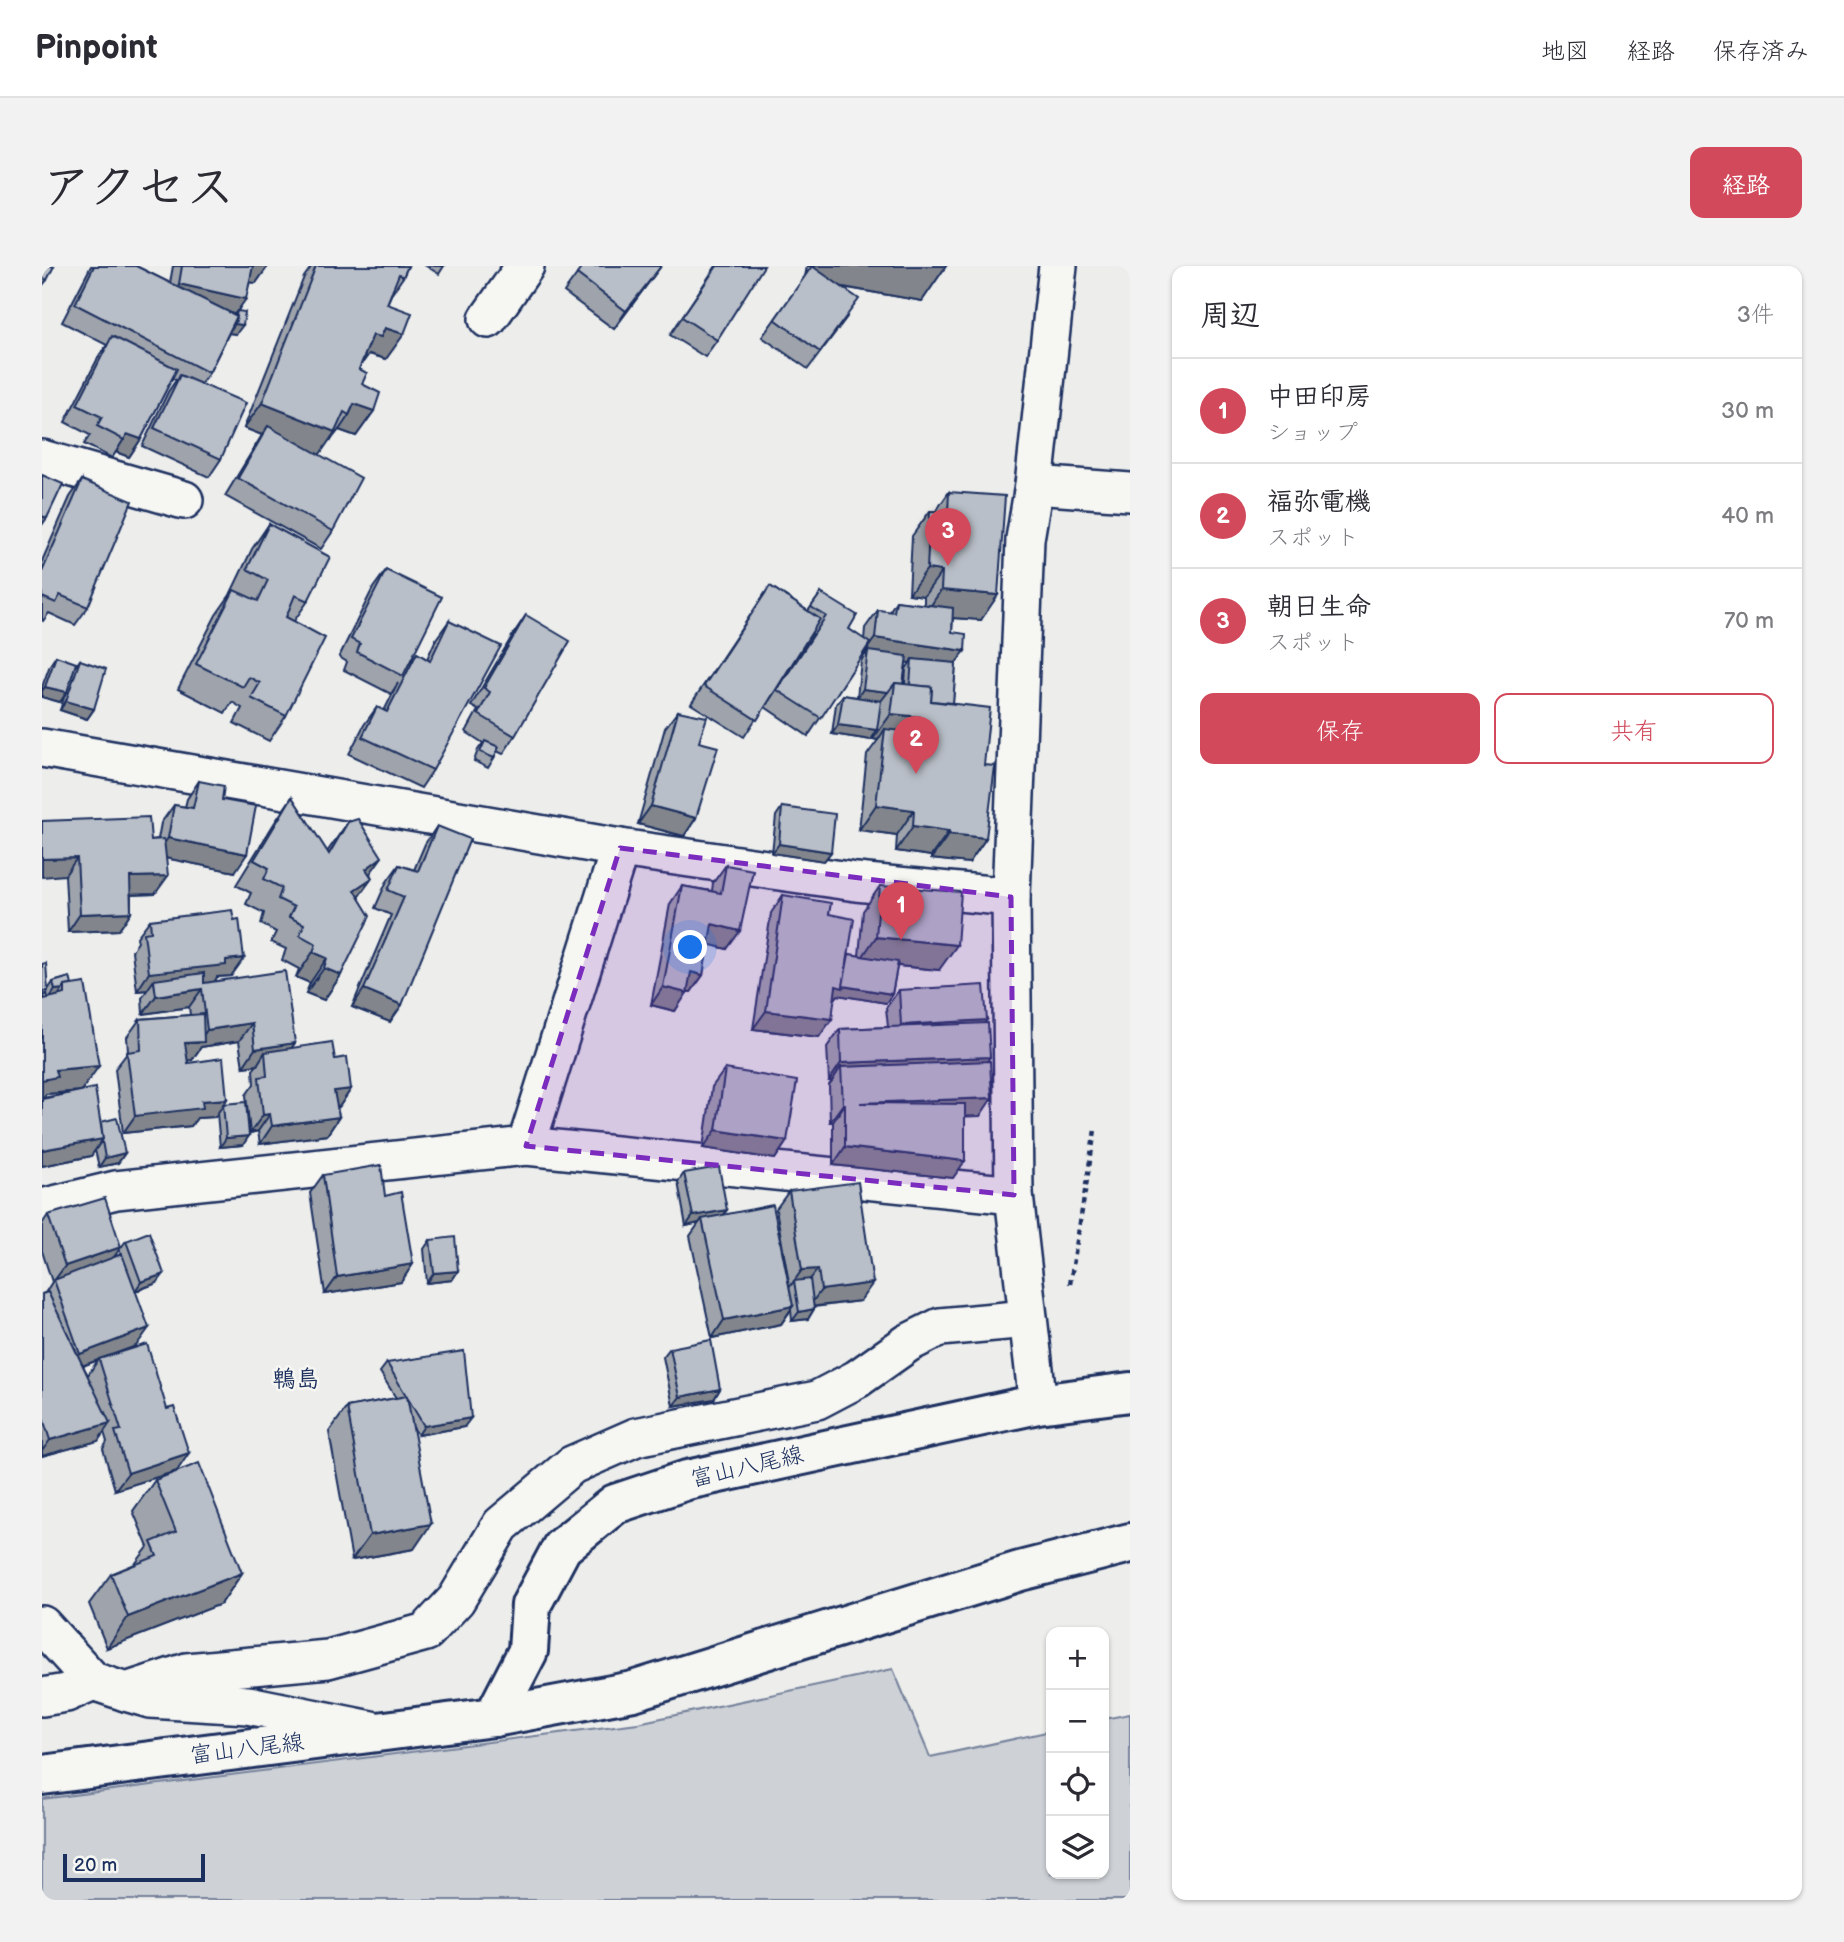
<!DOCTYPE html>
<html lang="ja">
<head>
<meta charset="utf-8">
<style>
  body { margin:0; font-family:"Balsamiq Sans","Klee One",sans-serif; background:#f2f2f3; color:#2b2b33 }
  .controls { position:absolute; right:21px; bottom:21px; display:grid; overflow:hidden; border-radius:14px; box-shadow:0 2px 5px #0004 }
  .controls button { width:63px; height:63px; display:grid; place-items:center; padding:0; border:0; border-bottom:2px solid #e1e1e2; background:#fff; color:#2b2b33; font:35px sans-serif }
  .scale { position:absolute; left:21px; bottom:18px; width:142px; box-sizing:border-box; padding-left:7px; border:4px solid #1b2f5e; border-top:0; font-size:19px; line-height:24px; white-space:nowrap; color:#1b2f5e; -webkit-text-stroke:5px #f6f6f2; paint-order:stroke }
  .you { position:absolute; left:649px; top:682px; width:24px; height:24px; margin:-18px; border:5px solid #fff; border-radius:50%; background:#1a73e8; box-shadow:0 0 0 10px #1a73e833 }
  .badge { display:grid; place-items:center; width:46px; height:46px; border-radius:50%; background:#d1495b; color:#fff; font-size:23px; font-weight:700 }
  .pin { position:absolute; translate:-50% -58px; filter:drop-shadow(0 2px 4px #0008) }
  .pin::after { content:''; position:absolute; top:37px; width:24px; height:21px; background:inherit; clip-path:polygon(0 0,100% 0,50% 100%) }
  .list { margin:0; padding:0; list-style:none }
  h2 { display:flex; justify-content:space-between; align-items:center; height:91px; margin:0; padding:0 28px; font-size:30px }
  h2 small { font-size:23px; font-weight:400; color:#7c7c81 }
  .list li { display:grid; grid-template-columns:46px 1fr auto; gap:21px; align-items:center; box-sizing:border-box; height:105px; padding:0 28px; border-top:2px solid #e1e1e2 }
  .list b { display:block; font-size:26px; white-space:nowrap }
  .list p { margin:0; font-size:23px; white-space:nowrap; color:#7c7c81 }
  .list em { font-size:23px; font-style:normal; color:#7c7c81 }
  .actions { display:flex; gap:14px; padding:21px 28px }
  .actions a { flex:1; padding:16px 0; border:2px solid #d1495b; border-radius:14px; text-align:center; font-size:24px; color:#d1495b }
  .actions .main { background:#d1495b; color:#fff }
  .icon { flex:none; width:38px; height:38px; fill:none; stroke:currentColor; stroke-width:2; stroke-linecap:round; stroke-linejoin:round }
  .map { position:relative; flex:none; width:1088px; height:1634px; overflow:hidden; border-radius:14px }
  header { display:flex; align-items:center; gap:42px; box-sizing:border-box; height:98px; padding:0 35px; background:#fff; border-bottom:2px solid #e1e1e2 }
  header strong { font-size:33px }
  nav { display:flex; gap:38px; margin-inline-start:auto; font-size:24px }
  .intro { display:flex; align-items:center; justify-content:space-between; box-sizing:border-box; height:168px; padding:0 42px }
  h1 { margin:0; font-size:49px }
  .button { padding:18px 32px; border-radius:14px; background:#d1495b; color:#fff; font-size:24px; font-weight:700 }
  main { display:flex; gap:42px; padding:0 42px }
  aside { flex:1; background:#fff; border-radius:14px; box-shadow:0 2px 5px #0004 }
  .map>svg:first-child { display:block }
  .green { fill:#ced2d7; stroke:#74809a; stroke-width:2 }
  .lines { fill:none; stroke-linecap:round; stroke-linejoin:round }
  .street-casing { stroke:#1b2f5e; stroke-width:42 }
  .primary-casing { stroke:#1b2f5e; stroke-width:44 }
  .path { stroke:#1b2f5e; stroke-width:4.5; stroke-dasharray:5 5; stroke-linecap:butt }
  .street { stroke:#f6f6f2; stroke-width:37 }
  .primary { stroke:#f6f6f2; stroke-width:38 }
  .wall { fill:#9fa4ac; stroke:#1b2f5e; stroke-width:2; fill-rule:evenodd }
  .shaded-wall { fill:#82868c; stroke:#1b2f5e; stroke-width:2 }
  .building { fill:#b9bfc8; stroke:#1b2f5e; stroke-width:2 }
  .marked { fill:#7b2cbf; fill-opacity:0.2; stroke:#7b2cbf; stroke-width:5; stroke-dasharray:14 9; stroke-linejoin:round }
  .labels { text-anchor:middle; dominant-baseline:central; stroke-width:5; stroke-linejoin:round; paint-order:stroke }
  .street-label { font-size:23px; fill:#1b2f5e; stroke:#f6f6f2 }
  .neighbourhood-label { font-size:24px; font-weight:bold; fill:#1b2f5e; stroke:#f6f6f2 }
</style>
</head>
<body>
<header>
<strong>Pinpoint</strong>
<nav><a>地図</a><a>経路</a><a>保存済み</a></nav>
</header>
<div class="intro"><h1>アクセス</h1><a class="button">経路</a></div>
<main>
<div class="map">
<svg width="1088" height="1634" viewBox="0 0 1088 1634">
  <rect width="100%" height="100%" fill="#edeeec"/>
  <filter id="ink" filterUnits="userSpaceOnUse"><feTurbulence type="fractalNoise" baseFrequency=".0143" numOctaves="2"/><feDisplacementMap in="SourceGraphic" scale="14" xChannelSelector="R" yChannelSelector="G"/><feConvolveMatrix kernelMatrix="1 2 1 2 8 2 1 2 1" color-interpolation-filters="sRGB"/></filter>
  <g filter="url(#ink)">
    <path class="green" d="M851,1403L888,1491L1009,1465V1608H1062V1453L1088,1448V1634H0V1533L596,1457Z"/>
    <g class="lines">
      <g class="street-casing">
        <g id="street">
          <path d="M446,53L483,0"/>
          <path d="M0,193L142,234"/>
          <path d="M992,219L1088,226"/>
          <path d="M0,482L578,582L814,616L969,631"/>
          <path d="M578,582L484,880L972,929"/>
          <path d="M0,942L74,924L484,880"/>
          <path d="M996,1138L972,929L969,631L983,273L992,219L1016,0"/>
          <path d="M0,1359L51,1415L84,1426L108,1433L206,1439L329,1464"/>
          <path d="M84,1426L145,1406L286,1393L384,1366L414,1334L459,1259L530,1199L594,1171L775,1134L815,1113L866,1077L898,1061L986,1053"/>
          <path d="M0,1431L24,1427L51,1415"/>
        </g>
      </g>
      <g class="primary-casing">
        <g id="primary">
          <path d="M452,1451L486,1385L489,1339L520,1281L573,1238L645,1214L996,1138L1088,1126"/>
          <path d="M0,1509L452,1451L591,1425L978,1305L1088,1277"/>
        </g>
      </g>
      <path class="path" d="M1028,1018L1053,864"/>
      <use href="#street" class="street"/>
      <use href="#primary" class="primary"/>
    </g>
    <g class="wall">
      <path d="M0,0L5,14L0,20Z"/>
      <path d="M49,0H94L128,17L131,0H226L214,17L208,16L196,45L194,68L187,67L167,107L159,118L179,193L167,211L100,180L126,126L134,114L130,112L99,173L87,191L74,186L70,192L42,178L48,169L23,156L58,88L65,79L20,56Z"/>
      <path d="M270,0H366L361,11L349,29L345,38L344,93L327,88L321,96H320L317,103L320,118L332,145L314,170L297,164L289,174L288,173L277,188L291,265L279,283L183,230L220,169L202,162L262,11Z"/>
      <path d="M384,0H402L397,8Z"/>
      <path d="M541,0H619L572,63L522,26Z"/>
      <path d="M674,0L675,74L663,91L628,69Z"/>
      <path d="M765,0H904L880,35L800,21L805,51L766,103L720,71L763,11Z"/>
      <path d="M40,214L46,341L33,359L7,347L1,355L0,354V295L28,231Z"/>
      <path d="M907,226L939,354L911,352L910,366L914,397L911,437L942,499L944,572L927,597L889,593V590L854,585L855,569L817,564L825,489L836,474L831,473L832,469L829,474L790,468L794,438L801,429L815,431L819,395L822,390H820L821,388L766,470L723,441L771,368L769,367L702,471L649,438L728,320L766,345L779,327L807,363L822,374L823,362L836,344L847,346L854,335L882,339V330L867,328L870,270L888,245H894ZM864,396L868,397L864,403L863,418H861Z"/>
      <path d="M227,258L266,335L252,355L244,450L227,475L192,457L200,442L190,436L183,447L136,423L174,349L188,329L210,283Z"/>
      <path d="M344,304L367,398L375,387L385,393L394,373L407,355L391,504L379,522L307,488L322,459L335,441L342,445L356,417L349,428L302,404L305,396L297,391L331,322Z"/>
      <path d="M484,349L473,470L461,488L455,485L452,492L446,502L432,495L436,484L441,477L424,466L436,444L429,440L472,367Z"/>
      <path d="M14,390L32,402L38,394L52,443L45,453L18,444L23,428L18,436L0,431V421L8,399Z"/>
      <path d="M636,445L657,476L654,552L642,570L596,558L623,462Z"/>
      <path d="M157,515L180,534L193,606L124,592L113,628L89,629V646L77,664L26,666L23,609L0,555L109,574L116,573L119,557L132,539L143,541L145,533Z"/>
      <path d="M250,531L285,586L306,556L330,612L316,631L299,709L282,734L264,727L268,717L254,711L257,703L240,694L244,683L229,676L234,666L219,658L222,647L204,638L209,627L194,619L233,556Z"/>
      <path d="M740,541L789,586L782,595L730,587L734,550Z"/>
      <path d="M395,560L348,756L310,741L349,649L333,642L344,617L357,599L372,604L383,578Z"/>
      <path d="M684,599L685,683L666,678L661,709L649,726H645L633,745L609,739L628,638L640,620L670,625L671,617Z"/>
      <path d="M838,620L897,704L855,700L850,728L844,737L796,729L792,734L777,771L711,763L729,647L741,629L787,648L807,688L817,690L821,645Z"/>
      <path d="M108,654L202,692L189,710L175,711L172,716L253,777L249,782L293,793L309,823L297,841H295L297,851L285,869L218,878L216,865L208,867L204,829L212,818L211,804L215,799L201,801L197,775L159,781L150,794H145L146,797L185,833L182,838L201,879L178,881L175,847L173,851L155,852L149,860L81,867L73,803L86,786L85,771L98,753L148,749L147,741L101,748L100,732L105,724L95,725L90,685L96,676L95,671Z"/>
      <path d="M0,698L6,724L11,716L28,711L39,825L59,856L83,887L76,897L57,901L53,884L49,890L0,900ZM5,726L6,732L2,733V731ZM38,825L1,832L4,828Z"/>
      <path d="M857,724L942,757L948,791L945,795L938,850H923L911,912L791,899V856H788L787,819L790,815H787L785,781L798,763L846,761L844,742Z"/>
      <path d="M683,803L745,875L733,893L661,882L670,821Z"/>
      <path d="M642,907L682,948L746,1011L734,943L747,925L818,1035L772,1041V1043L766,1053L750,1055L749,1044L739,1058L670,1072L648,970L657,957L644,960L636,916Z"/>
      <path d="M281,909L343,930L371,998L359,1016L283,1028L268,927Z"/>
      <path d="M6,949L72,991L79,988L77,984L84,975L115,1017L94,1025V1080L73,1088L135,1205L73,1224L61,1183L65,1176L62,1166L56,1175L0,1190V1028L3,1027L10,1016L0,985V958ZM56,1094L46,1109L41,1100Z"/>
      <path d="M388,974L416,1005L410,1014L385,1017L382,983Z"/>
      <path d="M628,1082L678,1123L672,1133L631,1140L621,1091Z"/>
      <path d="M345,1097L422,1161L376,1169L370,1160L372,1283L310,1294L287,1166L305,1141L354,1132L338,1106Z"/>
      <path d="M113,1214L200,1307L179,1338L65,1382L47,1338L69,1308L93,1298L106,1281L91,1245Z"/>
    </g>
    <g class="shaded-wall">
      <path d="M209,0H226L214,17L199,15Z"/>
      <path d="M619,0L572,63L584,45Z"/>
      <path d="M772,0H904L880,35L762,14Z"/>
      <path d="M137,18L204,33L194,47L195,45L190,51L124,36Z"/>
      <path d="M193,58L201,59L194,68L186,67Z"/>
      <path d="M343,62L362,68L344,93L327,88L321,96L313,94L331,69Z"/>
      <path d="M220,137L293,166L276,191L226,160L220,169L202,162Z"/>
      <path d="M312,138L332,145L314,170L297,164L307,149Z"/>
      <path d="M85,168L99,173L87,191L74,186Z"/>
      <path d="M0,250L5,252L0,259Z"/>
      <path d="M885,303L900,305L882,330L867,328Z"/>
      <path d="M899,324L956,329L939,354L882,350Z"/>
      <path d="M833,372L923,385L910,402L870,393L868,397L825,391L826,385L822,390H820Z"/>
      <path d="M3,421L25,426L18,436L0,431V425Z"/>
      <path d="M821,423L846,426L839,435L815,432Z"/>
      <path d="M24,435L52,443L45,453L18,444Z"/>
      <path d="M849,448L878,451L860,476L843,463L836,474L831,473Z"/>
      <path d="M796,459L835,464L829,474L790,468Z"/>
      <path d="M834,539L872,544L855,569L817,564Z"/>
      <path d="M609,540L654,552L642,570L596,558Z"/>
      <path d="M871,560L907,565L889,590L854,585Z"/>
      <path d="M907,568L944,572L927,597L889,593Z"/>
      <path d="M126,572L205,588L193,606L113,590Z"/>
      <path d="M737,578L789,586L782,595L730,587Z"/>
      <path d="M340,591L322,616L324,603Z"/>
      <path d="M35,592L23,609L0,611V593Z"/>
      <path d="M126,610L113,628L76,629L88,611Z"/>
      <path d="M330,612L312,637V624Z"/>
      <path d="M89,646L77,664L26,666L38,648Z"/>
      <path d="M670,658L698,665L685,683L657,676Z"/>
      <path d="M834,671L915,679L897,704L817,696Z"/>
      <path d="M271,686L285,692L268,717L254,711Z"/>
      <path d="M202,692L189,710L175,711L172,717L113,723L112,714L105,724L95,725L107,707L184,694Z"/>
      <path d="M282,702L299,709L282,734L264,727Z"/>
      <path d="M649,706L661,709L649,726L636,724Z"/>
      <path d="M794,720H800L850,728L844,737L796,729L788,740Z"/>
      <path d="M621,721L645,727L633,745L609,739Z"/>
      <path d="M21,723L14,732L7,733L13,724Z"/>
      <path d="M160,723L147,741L101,748L114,730Z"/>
      <path d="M322,723L360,739L348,756L310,741Z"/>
      <path d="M724,745L790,753L777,771L711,763Z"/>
      <path d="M945,754L932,771L847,776L859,759Z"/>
      <path d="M210,757L197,775L159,781L150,794L131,795L143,777H156L165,764Z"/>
      <path d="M253,777L241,794L223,786L215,799L201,801L213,783Z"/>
      <path d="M948,791L935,809L799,801L790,815H787L799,797Z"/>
      <path d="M57,800L39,825L4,828L0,833V814L13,804Z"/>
      <path d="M309,823L297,841L280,843L292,825Z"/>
      <path d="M950,832L938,850L805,855L818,837Z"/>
      <path d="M185,833L173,851L155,852L149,860L81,867L93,850L160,835Z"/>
      <path d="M801,838H803L791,856H788Z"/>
      <path d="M228,848L216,865L208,867L221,849Z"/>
      <path d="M297,851L285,869L218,878L230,860Z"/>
      <path d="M674,864L745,875L733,893L661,882Z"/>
      <path d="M207,870L201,879L178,881L184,872Z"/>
      <path d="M61,873L49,890L0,900V884Z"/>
      <path d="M803,881L923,895L911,912L791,899Z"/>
      <path d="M83,887L76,897L57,901L63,892Z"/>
      <path d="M685,944L679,953H660L657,957L644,960L651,950Z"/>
      <path d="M79,981L67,998L12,1015L23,1000Z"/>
      <path d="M371,998L359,1016L283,1028L295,1011Z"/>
      <path d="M776,1003L763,1020L752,1015L747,1022L760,1004Z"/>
      <path d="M416,1005L410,1014L385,1017L392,1007Z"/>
      <path d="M122,1008L115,1017L93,1025L99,1016Z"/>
      <path d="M831,1017L818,1035L767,1041L779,1024Z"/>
      <path d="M751,1040L739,1058L670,1072L682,1054Z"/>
      <path d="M772,1043L766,1053L750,1055L757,1046Z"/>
      <path d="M107,1062L94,1080L26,1105L38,1088Z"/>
      <path d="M678,1123L672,1133L631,1140L638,1131Z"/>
      <path d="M429,1152L422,1161L376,1169L382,1160Z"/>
      <path d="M68,1157L56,1175L0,1190V1185L8,1174Z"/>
      <path d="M147,1187L135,1205L73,1224L86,1207Z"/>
      <path d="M389,1258L372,1283L310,1294L328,1269Z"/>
      <path d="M200,1307L179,1338L65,1382L86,1351Z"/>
    </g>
    <g class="building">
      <path d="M0,0H12L5,14L0,11Z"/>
      <path d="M52,0H94L195,50L167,107L33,38Z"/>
      <path d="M140,0H211L204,33L137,18Z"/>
      <path d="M274,0H366L361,11L357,8L345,38L370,47L362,68L343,62L339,71L331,69L317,103L325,107L320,118L338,127L332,145L312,138L307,149L302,146L293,166L220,137Z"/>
      <path d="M541,0H619L584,45L535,8Z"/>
      <path d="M675,0H722L675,74L640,51Z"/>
      <path d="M770,0L817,33L778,86L733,53Z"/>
      <path d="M195,45L203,46L201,59L193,58L195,50L194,49Z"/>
      <path d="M70,70L135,103L99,173L85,168L82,174L55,160L60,151L35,139Z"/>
      <path d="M138,109L204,137L179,193L112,162Z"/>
      <path d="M226,160L319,212L291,265L196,212Z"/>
      <path d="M0,209L21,218L5,252L0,250Z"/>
      <path d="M40,214L90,235L46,341L18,329L14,337L0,331V306Z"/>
      <path d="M907,226L963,230L956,329L899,324L900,305L885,303L888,245L906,246Z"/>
      <path d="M227,258L288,291L266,335L253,329L244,351L283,372L244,450L209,432L218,417L207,411L201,421L154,398L192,324L216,335L226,314L205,303Z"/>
      <path d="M344,304L400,331L361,410L315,386L318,378L309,373Z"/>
      <path d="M728,320L778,353L715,454L662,420Z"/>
      <path d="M779,327L815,349L807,363L828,377L779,452L735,424L784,350L769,341Z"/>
      <path d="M854,335L911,342L910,366L924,368L923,385L833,372L836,344L852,346Z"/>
      <path d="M484,349L528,375L473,470L436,448L448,426L442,422Z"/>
      <path d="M407,355L459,380L391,504L320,471L335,441L345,446L375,387L388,395Z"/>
      <path d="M826,385L865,390L861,418L853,417L846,426L821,423Z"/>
      <path d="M14,390L34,397L25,426L3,421Z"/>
      <path d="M870,393L914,397L911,437L889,435L890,421L868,419Z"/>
      <path d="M38,394L64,403L52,443L24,435Z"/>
      <path d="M853,417L890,421L889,435L948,442L942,499L953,500L944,572L907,568V565L871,560L872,544L834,539L843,463L876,467L878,451L849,448Z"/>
      <path d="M801,429L839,435L835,464L796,459Z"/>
      <path d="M636,445L665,451L657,476L676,481L654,552L609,540Z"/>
      <path d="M443,475L457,481L452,492L438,486Z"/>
      <path d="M157,515L182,520L180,534L214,540L205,588L126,572L132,539L151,542Z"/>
      <path d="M250,531L287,588L306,556L316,553L340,591L324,603L330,612L312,624L328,650L299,709L282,702L285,692L271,686L274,678L258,669L262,658L247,651L252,641L236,633L240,622L222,613L227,602L212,594Z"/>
      <path d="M740,541L793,548L789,586L737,578Z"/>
      <path d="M107,551L109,574L122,573L126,610L88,611L89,646L38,648L35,592L0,593V555Z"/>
      <path d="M395,560L428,573L360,739L322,723L362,631L346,624L357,599L376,605Z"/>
      <path d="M684,599L711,604L698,665L670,658L661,709L649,706L645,727L621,721L640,620L679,627Z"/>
      <path d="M838,620L919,626L915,679L834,671Z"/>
      <path d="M741,629L789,637L787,648L812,653L801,722L794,720L790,753L724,745Z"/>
      <path d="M190,644L192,654L197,653L202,692L184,694V699L107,707L102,667L109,666L108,654Z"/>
      <path d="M807,688L856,696L850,728L801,720Z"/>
      <path d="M4,697L6,725H0V698Z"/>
      <path d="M243,705L253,777L213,783L210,757L165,764L160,723L114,730L112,714L162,707V717Z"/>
      <path d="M28,711L30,719L23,720L21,723L13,724L11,716Z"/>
      <path d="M43,717L57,800L13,804L15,811L0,814V725L2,733L23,728V720Z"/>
      <path d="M942,719L945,754L859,759L857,724Z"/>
      <path d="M161,748L162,776L143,777L146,797L181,792L185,833L160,835L161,842L93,850L85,786L99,784L98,753Z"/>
      <path d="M946,757L948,791L799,797L798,763Z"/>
      <path d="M290,776L293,793L305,791L309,823L292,825L297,851L230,860L228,848L221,849L217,811L225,810L223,786Z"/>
      <path d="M948,795L950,832L818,837L923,838V895L803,881V838H801L799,801Z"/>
      <path d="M683,803L755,815L745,875L674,864Z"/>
      <path d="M53,822L61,873L0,884V833Z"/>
      <path d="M204,836L207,870L184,872L181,838Z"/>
      <path d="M75,852L83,887L63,892L60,875L61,873L59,856Z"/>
      <path d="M339,899L343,930L359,926L371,998L295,1011L281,909Z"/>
      <path d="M677,901L685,944L651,950L642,907Z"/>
      <path d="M816,916L831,1017L779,1024L776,1003L760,1004L747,925Z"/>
      <path d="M63,932L79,981L23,1000L6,949Z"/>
      <path d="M731,939L751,1040L682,1054L660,953Z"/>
      <path d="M107,966L122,1008L99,1016L84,975Z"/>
      <path d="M413,971L416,1005L392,1007L388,974Z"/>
      <path d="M80,988L107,1062L38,1088L12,1014Z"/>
      <path d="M768,1013L772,1043L757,1046L752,1015Z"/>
      <path d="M6,1026L68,1157L8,1174L0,1149V1028Z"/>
      <path d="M669,1074L678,1123L638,1131L628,1082Z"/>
      <path d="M105,1078L125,1143L132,1141L147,1187L86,1207L73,1165L79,1164L57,1093Z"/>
      <path d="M422,1085L429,1152L382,1160L345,1097Z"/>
      <path d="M365,1130L389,1258L328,1269L305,1141Z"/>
      <path d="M157,1197L200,1307L86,1351L69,1308L115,1290L109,1276L134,1266L113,1214Z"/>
    </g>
  </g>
  <path class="marked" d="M578,582L969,631L972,929L484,880Z"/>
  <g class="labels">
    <g class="street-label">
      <text transform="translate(705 1201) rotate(-13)">富山八尾線</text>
      <text transform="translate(205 1483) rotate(-7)">富山八尾線</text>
    </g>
    <g class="neighbourhood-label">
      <text x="254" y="1113">鵯島</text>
    </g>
  </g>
</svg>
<div class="controls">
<button>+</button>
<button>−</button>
<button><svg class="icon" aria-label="locate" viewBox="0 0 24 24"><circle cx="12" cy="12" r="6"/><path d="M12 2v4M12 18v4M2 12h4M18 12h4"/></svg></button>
<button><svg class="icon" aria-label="layers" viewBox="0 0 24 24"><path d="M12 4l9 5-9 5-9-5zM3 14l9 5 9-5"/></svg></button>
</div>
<div class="scale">20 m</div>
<div class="you"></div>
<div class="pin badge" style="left:859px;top:674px">1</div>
<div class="pin badge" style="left:874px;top:508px">2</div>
<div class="pin badge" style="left:906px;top:300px">3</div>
</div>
<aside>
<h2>周辺<small>3件</small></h2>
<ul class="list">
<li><span class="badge">1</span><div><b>中田印房</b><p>ショップ</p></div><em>30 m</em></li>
<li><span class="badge">2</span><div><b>福弥電機</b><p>スポット</p></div><em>40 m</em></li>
<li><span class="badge">3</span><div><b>朝日生命</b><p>スポット</p></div><em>70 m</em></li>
</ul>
<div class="actions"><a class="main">保存</a><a>共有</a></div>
</aside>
</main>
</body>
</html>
